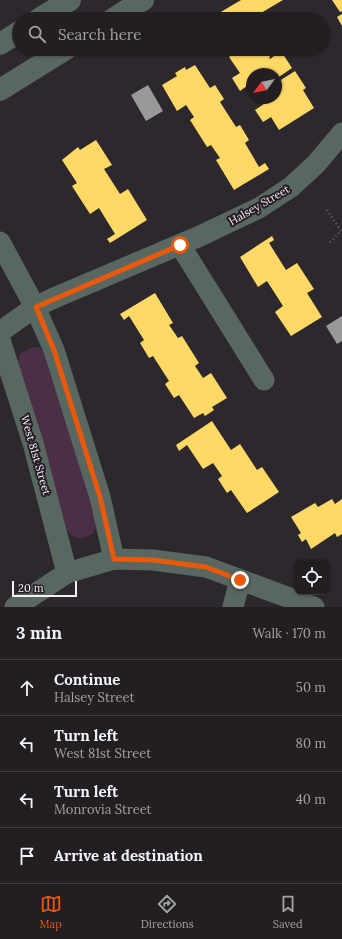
<!DOCTYPE html>
<html lang="en">
<head>
<meta charset="utf-8">
<style>
  body { margin:0; font-family:Lora,serif; background:#2e2b2f; color:#f1f3f6 }
  .controls { position:absolute; right:12px; bottom:12px; display:grid; overflow:hidden; border-radius:8px; box-shadow:0 1px 3px #0004 }
  .controls button { width:36px; height:36px; display:grid; place-items:center; padding:0; border:0; border-bottom:1px solid #3f3c40; background:#221e22; color:#f1f3f6; font:20px sans-serif }
  .compass { position:absolute; left:246px; top:68px; width:36px; height:36px; border-radius:50%; background:#221e22; box-shadow:0 1px 3px #0004; rotate:238deg }
  .scale { position:absolute; left:12px; bottom:10px; width:65px; box-sizing:border-box; padding-left:4px; border:2px solid #f6eff5; border-top:0; font-size:11px; line-height:14px; white-space:nowrap; color:#f6eff5; -webkit-text-stroke:3px #261c25; paint-order:stroke }
  .stop { position:absolute; width:12px; height:12px; margin:-9px; border:3px solid #ea580c; border-radius:50%; background:#fff }
  .stop.end { background:#ea580c; border-color:#fff; box-shadow:0 1px 4px #0008 }
  .list { margin:0; padding:0; list-style:none }
  h2 { display:flex; justify-content:space-between; align-items:center; height:52px; margin:0; padding:0 16px; font-size:17px }
  h2 small { font-size:13px; font-weight:400; color:#a2a2a5 }
  .list li { display:grid; grid-template-columns:26px 1fr auto; gap:12px; align-items:center; box-sizing:border-box; height:56px; padding:0 16px; border-top:1px solid #3f3c40 }
  .list b { display:block; font-size:15px; white-space:nowrap }
  .list p { margin:0; font-size:13px; white-space:nowrap; color:#a2a2a5 }
  .list em { font-size:13px; font-style:normal; color:#a2a2a5 }
  .icon { flex:none; width:22px; height:22px; fill:none; stroke:currentColor; stroke-width:2; stroke-linecap:round; stroke-linejoin:round }
  .map { position:relative; flex:none; width:342px; height:607px; overflow:hidden }
  .search { position:absolute; background:#221e22; box-shadow:0 1px 3px #0004; left:12px; right:12px; top:12px; height:44px; display:flex; align-items:center; gap:10px; box-sizing:border-box; padding:0 14px; border-radius:22px; color:#a2a2a5; font-size:15px }
  .sheet { height:276px; background:#221e22 }
  nav { display:flex; justify-content:space-around; align-items:center; box-sizing:border-box; height:56px; border-top:1px solid #3f3c40; background:#221e22; font-size:11px; color:#a2a2a5 }
  nav a { display:grid; justify-items:center; gap:2px }
  nav .on { color:#ea580c }
  .map>svg:first-child { display:block }
  .green { fill:#4b2f47 }
  .homes { fill:#ffd966 }
  .industry { fill:#999 }
  .lines { fill:none; stroke-linecap:round; stroke-linejoin:round }
  .path { stroke:#606764; stroke-width:2.5; stroke-dasharray:1 3; stroke-linecap:butt }
  .minor { stroke:#596761; stroke-width:21 }
  .major { stroke:#596762; stroke-width:22 }
  .route { stroke:#ea580c; stroke-width:5 }
  .labels { text-anchor:middle; dominant-baseline:central; stroke-width:4; stroke-linejoin:round; paint-order:stroke }
  .street-label { font-size:11px; fill:#f6eff5; stroke:#261c25 }
</style>
</head>
<body>
<div class="map">
<svg width="342" height="607" viewBox="0 0 342 607">
  <rect width="100%" height="100%" fill="#2d282d"/>
  <path class="green" d="M33,347H39L44,353L72,432L97,524L93,534L81,539L72,536L67,530L42,440L17,364L20,354Z"/>
  <g class="homes">
    <path d="M241,0H283L261,13L265,19H209Z"/>
    <path d="M332,0H342V11L340,12Z"/>
    <path d="M342,14V26L337,17Z"/>
    <path d="M241,49H273L276,53L269,57L270,59L281,51L292,68L276,79V74H252V91L248,85L240,91L232,78L240,73L229,57Z"/>
    <path d="M195,65L210,88L215,85L224,99L220,102L236,127L240,125L249,140L245,143L259,167L265,163L269,169L234,190L216,160L220,158L211,145L207,147L190,120L194,117L186,105L177,111L162,85L177,76L175,73L185,67L186,70Z"/>
    <path d="M295,71L306,88L303,90L314,108L279,130L271,117L263,122L255,110L264,104L260,98H276V83Z"/>
    <path d="M96,140L112,165L104,169L120,194L128,189L147,220L110,243L107,239L115,234L99,208L90,214L72,186L77,183L62,160L78,147L80,150Z"/>
    <path d="M272,236L274,240L269,243L286,270L297,263L314,289L307,293L322,317L291,336L275,312L283,306L267,281L258,287L240,257Z"/>
    <path d="M155,293L173,323L169,325L178,338L182,336L199,363L195,366L203,378L211,373L227,398L212,407L214,410L205,416L203,413L194,418L179,395L174,398L165,384L169,381L153,356L149,358L140,343L144,340L129,316L124,320L120,314Z"/>
    <path d="M212,421L231,450L240,444L257,470L262,467L279,492L247,513L231,490L227,493L218,479L222,476L213,463L203,469L187,445L179,451L176,445Z"/>
    <path d="M332,499L335,504L342,499V534L337,537L335,533L311,549L306,539L302,542L298,535L301,533L291,517L315,503L318,507Z"/>
  </g>
  <g class="industry">
    <path d="M148,85L163,111L146,121L131,95Z"/>
    <path d="M342,316V341L337,344L326,326Z"/>
  </g>
  <g class="lines">
    <path class="path" d="M327,210L341,231L329,243"/>
    <g class="minor">
      <path d="M0,242L35,307L54,350L100,497L114,559"/>
      <path d="M180,245L264,380"/>
      <path d="M0,332L35,307L54,298L200,236L259,208L291,187L316,164L342,133"/>
      <path d="M0,340L33,443L67,573"/>
      <path d="M15,607L67,573L114,559L153,560L206,567L314,607"/>
      <path d="M233,607L240,580"/>
    </g>
    <g class="major">
      <path d="M39,19L70,0"/>
      <path d="M113,19L143,0"/>
      <path d="M0,44L19,32"/>
      <path d="M0,90L66,49"/>
    </g>
  </g>
  <g class="lines">
    <path class="route" d="M180,245L36,307L54,350L100,497L114,559L153,560L206,567L240,580"/>
  </g>
  <g class="labels">
    <g class="street-label">
      <text transform="translate(259 205) rotate(-30)">Halsey Street</text>
      <text transform="translate(36 455) rotate(74)">West 81st Street</text>
    </g>
  </g>
</svg>
<div class="controls">
<button><svg class="icon" aria-label="locate" viewBox="0 0 24 24"><circle cx="12" cy="12" r="6"/><path d="M12 2v4M12 18v4M2 12h4M18 12h4"/></svg></button>
</div>
<svg class="compass" viewBox="-18 -18 36 36"><path d="M0-13l5 13h-10z" fill="#e53935"/><path d="M0 13l5-13h-10z" fill="#a2a2a5"/></svg>
<div class="scale">20 m</div>
<div class="stop" style="left:180px;top:245px"></div>
<div class="stop end" style="left:240px;top:580px"></div>
<div class="search"><svg class="icon" aria-label="search" viewBox="0 0 24 24"><circle cx="10" cy="10" r="6"/><path d="M15 15l6 6"/></svg>Search here</div>
</div>
<section class="sheet">
<h2>3 min<small>Walk · 170 m</small></h2>
<ul class="list">
<li><svg class="icon" aria-label="ahead" viewBox="0 0 24 24"><path d="M12 20V5M6 11l6-6 6 6"/></svg><div><b>Continue</b><p>Halsey Street</p></div><em>50 m</em></li>
<li><svg class="icon" aria-label="left" viewBox="0 0 24 24"><path d="M17 20v-9H6M10 6l-5 5 5 5"/></svg><div><b>Turn left</b><p>West 81st Street</p></div><em>80 m</em></li>
<li><svg class="icon" aria-label="left" viewBox="0 0 24 24"><path d="M17 20v-9H6M10 6l-5 5 5 5"/></svg><div><b>Turn left</b><p>Monrovia Street</p></div><em>40 m</em></li>
<li><svg class="icon" aria-label="arrive" viewBox="0 0 24 24"><path d="M6 21V4h12l-3 4 3 4H6"/></svg><div><b>Arrive at destination</b></div></li>
</ul>
</section>
<nav>
<a class="on"><svg class="icon" aria-label="map" viewBox="0 0 24 24"><path d="M3 6l6-2 6 2 6-2v14l-6 2-6-2-6 2zM9 4v14M15 6v14"/></svg>Map</a>
<a><svg class="icon" aria-label="directions" viewBox="0 0 24 24"><path d="M12 3l9 9-9 9-9-9zM9 14v-3h6M13 9l2 2-2 2"/></svg>Directions</a>
<a><svg class="icon" aria-label="saved" viewBox="0 0 24 24"><path d="M7 4h10v16l-5-4-5 4z"/></svg>Saved</a>
</nav>
</body>
</html>
